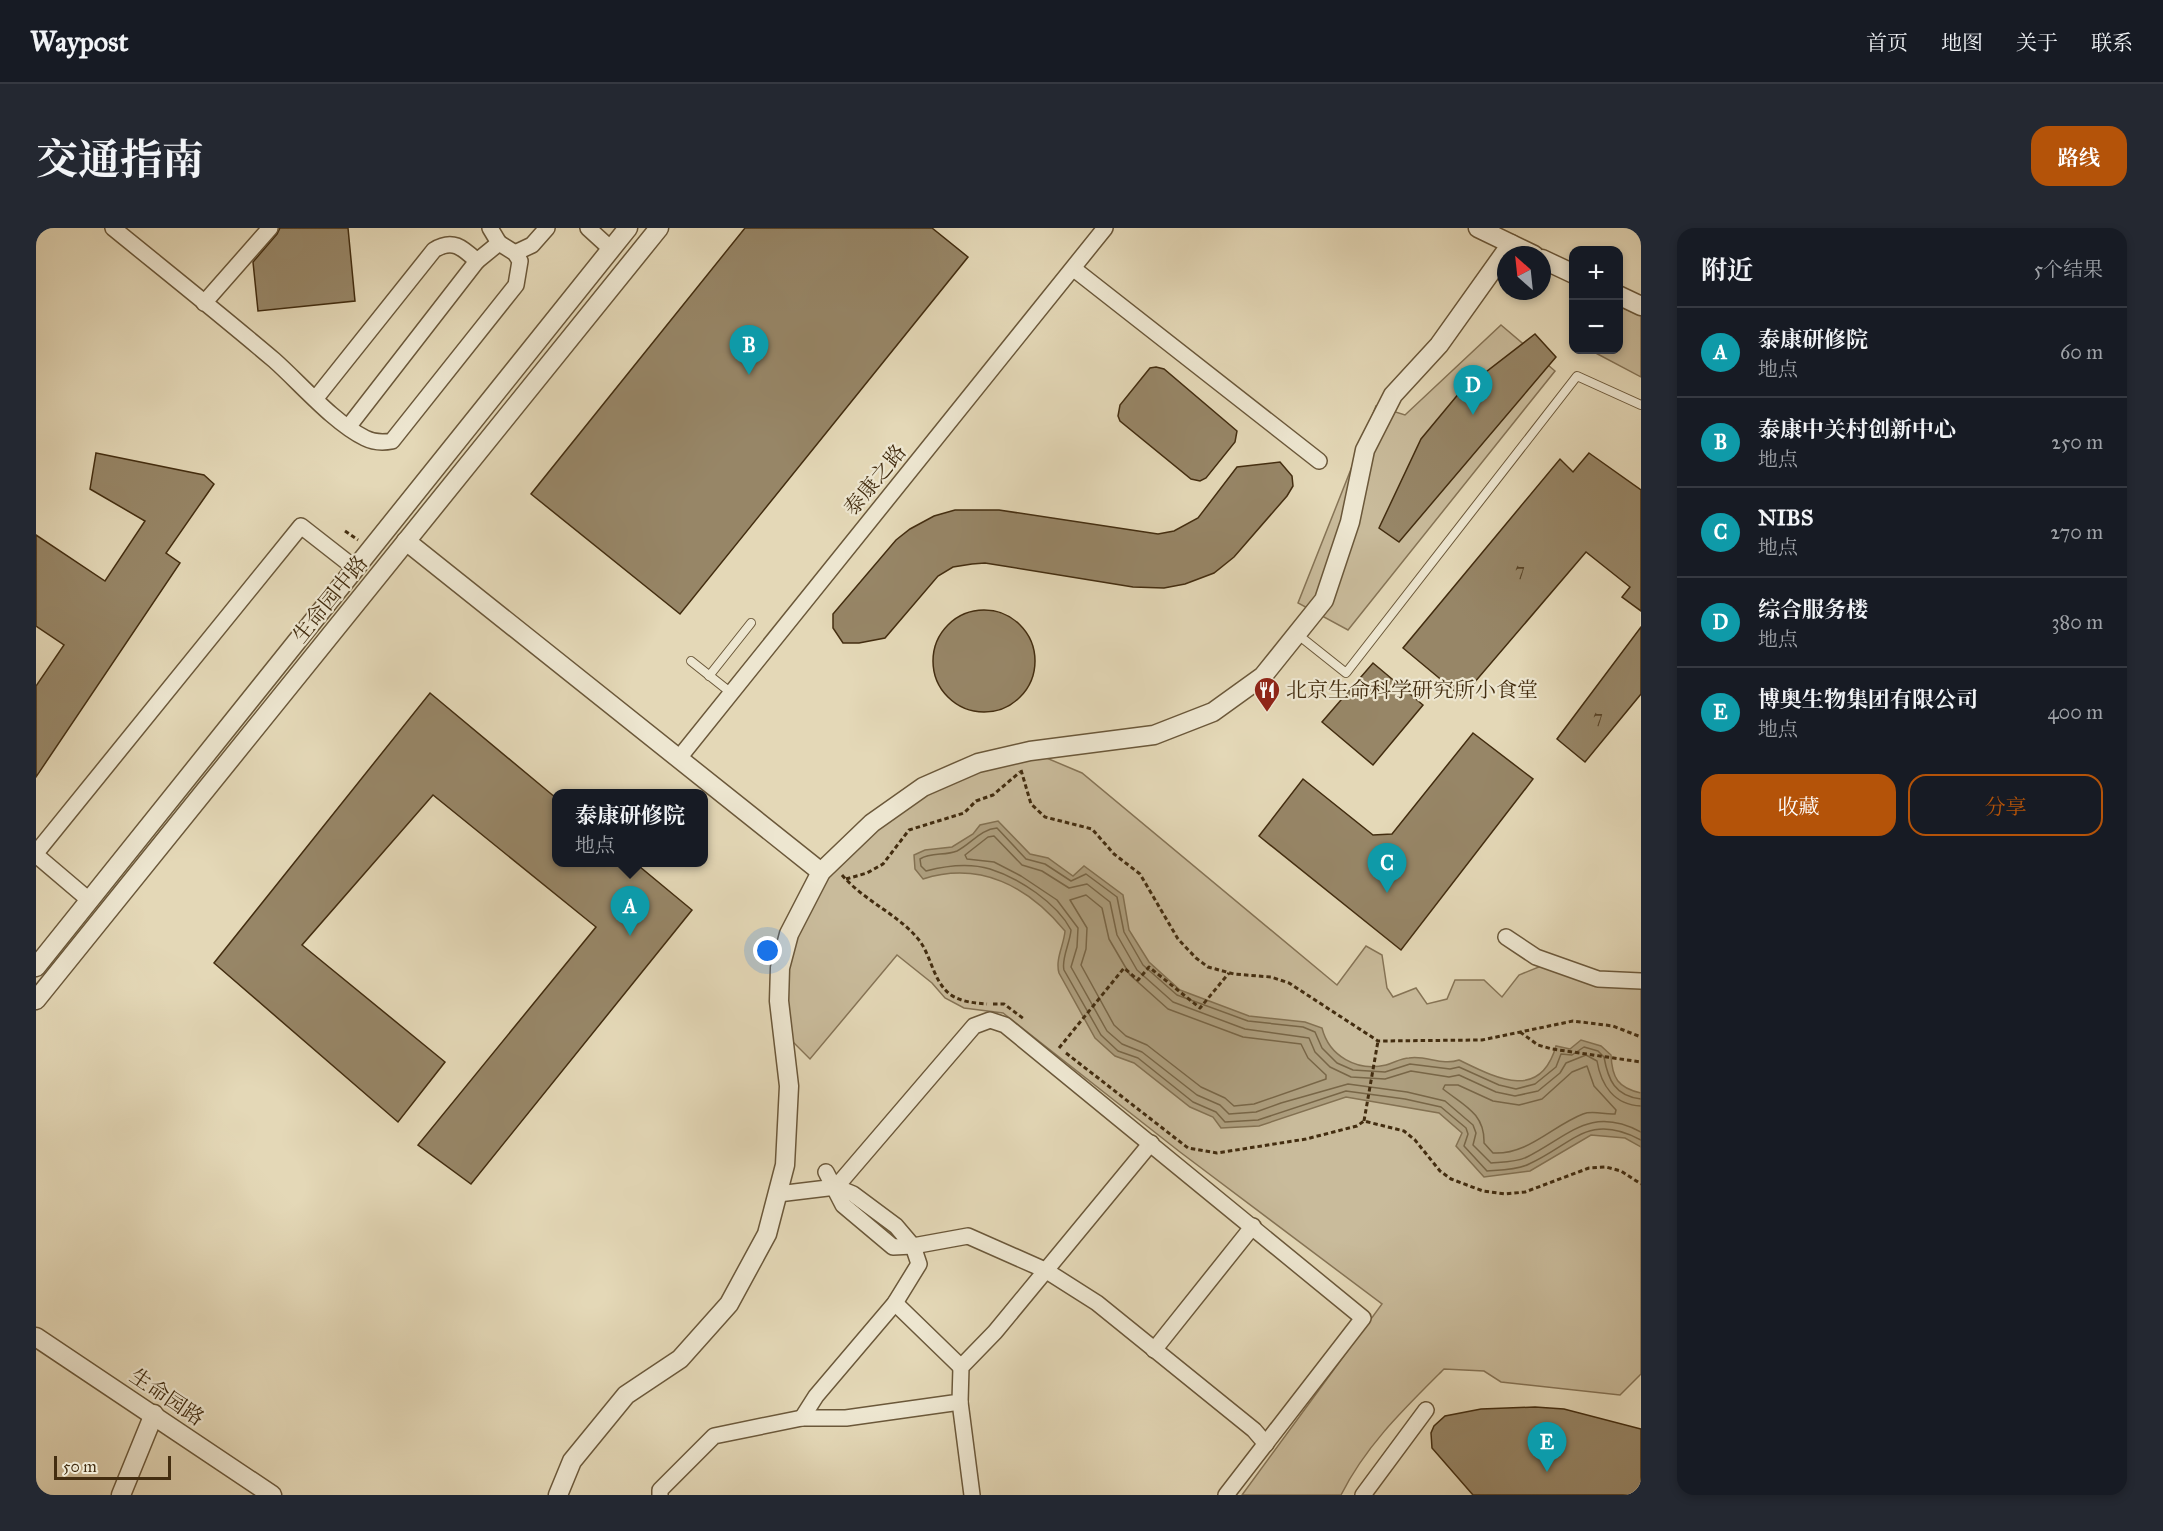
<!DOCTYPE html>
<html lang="zh">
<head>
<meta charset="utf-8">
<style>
  body { margin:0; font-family:"IM FELL Great Primer","Noto Serif SC",serif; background:#242831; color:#f1f3f6 }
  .controls { position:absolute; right:18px; top:18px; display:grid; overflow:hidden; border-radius:12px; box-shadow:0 3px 9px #0003 }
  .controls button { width:54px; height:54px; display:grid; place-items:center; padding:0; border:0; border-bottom:2px solid #363941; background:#171b24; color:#f1f3f6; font:30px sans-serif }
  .compass { position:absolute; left:1461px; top:18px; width:54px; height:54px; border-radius:50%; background:#171b24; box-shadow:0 3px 9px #0003; rotate:333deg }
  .scale { position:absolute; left:18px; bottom:15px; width:117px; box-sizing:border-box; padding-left:6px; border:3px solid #432d10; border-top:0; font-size:16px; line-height:21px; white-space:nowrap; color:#432d10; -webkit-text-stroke:4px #ede6d0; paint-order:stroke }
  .you { position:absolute; left:732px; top:723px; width:21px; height:21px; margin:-15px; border:4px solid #fff; border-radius:50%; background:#1a73e8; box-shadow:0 0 0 9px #1a73e833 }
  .badge { display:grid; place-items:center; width:39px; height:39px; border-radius:50%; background:#b45309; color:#fff; font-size:20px; font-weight:700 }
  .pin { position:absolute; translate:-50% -50px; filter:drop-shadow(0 2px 3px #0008) }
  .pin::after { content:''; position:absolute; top:32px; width:21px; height:18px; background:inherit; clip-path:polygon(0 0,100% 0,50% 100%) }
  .popup { position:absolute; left:516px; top:561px; width:156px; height:78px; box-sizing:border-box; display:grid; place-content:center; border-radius:12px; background:#171b24; filter:drop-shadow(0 2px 4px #0005); font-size:20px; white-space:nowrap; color:#9ea1a6 }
  .popup b { font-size:22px; color:#f1f3f6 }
  .popup::after { content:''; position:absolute; left:50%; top:100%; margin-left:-12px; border:12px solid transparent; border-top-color:#171b24 }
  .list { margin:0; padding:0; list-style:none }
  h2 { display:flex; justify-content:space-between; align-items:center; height:78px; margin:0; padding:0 24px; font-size:26px }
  h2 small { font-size:20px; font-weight:400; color:#9ea1a6 }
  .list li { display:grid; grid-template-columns:39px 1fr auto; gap:18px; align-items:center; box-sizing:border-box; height:90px; padding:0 24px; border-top:2px solid #363941 }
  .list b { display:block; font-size:22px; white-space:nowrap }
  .list p { margin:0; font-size:20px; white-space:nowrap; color:#9ea1a6 }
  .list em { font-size:20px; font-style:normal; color:#9ea1a6 }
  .actions { display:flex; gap:12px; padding:18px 24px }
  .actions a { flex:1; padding:14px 0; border:2px solid #b45309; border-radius:18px; text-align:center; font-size:21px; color:#b45309 }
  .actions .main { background:#b45309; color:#fff }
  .map { position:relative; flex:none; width:1605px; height:1267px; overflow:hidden; border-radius:18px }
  header { display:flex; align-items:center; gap:36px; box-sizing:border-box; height:84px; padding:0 30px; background:#171b24; border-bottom:2px solid #363941 }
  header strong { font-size:28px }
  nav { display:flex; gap:33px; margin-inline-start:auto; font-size:21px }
  .intro { display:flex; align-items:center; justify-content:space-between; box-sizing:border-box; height:144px; padding:0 36px }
  h1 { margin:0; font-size:42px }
  .button { padding:15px 27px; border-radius:18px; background:#b45309; color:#fff; font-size:21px; font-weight:700 }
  main { display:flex; gap:36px; padding:0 36px }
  aside { flex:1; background:#171b24; border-radius:18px; box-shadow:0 3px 9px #0003 }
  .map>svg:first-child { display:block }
  .green { fill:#c9bb9b; stroke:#867456; stroke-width:1.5 }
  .water { fill:#ad9e7e; stroke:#837152; stroke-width:1.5 }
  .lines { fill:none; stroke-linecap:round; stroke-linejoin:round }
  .shore { stroke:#786647; stroke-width:1.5 }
  .building { fill:#978667; stroke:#432d10; stroke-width:1.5 }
  .service-casing { stroke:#6b583a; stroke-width:10 }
  .minor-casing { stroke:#6b583a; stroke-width:18 }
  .tertiary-casing { stroke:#6b583a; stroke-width:21 }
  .path { stroke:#432d10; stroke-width:3; stroke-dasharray:4.5 3; stroke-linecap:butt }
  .service { stroke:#ede6d0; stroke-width:8 }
  .minor { stroke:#ede6d0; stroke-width:15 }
  .tertiary { stroke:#ede6d0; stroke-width:18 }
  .labels { text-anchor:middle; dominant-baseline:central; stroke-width:4.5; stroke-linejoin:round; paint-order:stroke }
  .number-label { font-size:18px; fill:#584326 }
  .street-label { font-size:21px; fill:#432d10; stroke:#ede6d0 }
  .poi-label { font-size:21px; fill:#432d10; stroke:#ede6d0; text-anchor:start }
</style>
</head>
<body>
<header>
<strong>Waypost</strong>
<nav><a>首页</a><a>地图</a><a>关于</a><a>联系</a></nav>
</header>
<div class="intro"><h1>交通指南</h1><a class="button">路线</a></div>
<main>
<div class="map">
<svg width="1605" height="1267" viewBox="0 0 1605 1267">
  <rect width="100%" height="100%" fill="#e4d8b7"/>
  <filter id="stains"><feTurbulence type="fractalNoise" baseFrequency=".00333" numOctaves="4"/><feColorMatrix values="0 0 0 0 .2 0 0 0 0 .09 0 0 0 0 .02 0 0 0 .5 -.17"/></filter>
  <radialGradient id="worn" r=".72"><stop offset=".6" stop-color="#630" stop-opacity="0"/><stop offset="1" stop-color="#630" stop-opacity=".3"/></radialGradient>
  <g class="green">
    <path d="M1583,78L1605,88V149L1554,122H1582Z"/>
    <path d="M1465,97L1519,143L1312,402L1262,375L1340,178L1369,187Z"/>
    <path d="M994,523L1046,545L1301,757L1330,718L1346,727L1351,760L1357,769L1380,760L1391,776L1411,771L1419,752H1448L1466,769L1483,747L1515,734L1605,753V1146L1584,1167L1465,1154L1448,1143L1408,1141C1369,1180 1330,1217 1305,1267H1206L1346,1076L1144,924L967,785L928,780L909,770L896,755L861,727L774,831L756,813L744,740L785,644L887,559Z"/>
  </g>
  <path class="water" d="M962,593L994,626L1012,630L1037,648L1048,638L1087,667L1093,702L1113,734L1144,762L1213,788L1269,794L1286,800C1293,828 1321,844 1350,837C1358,835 1365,830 1373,830C1390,827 1406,838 1423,832C1460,850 1504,874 1520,818L1534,821L1545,812L1565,818L1575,827C1576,850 1582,860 1605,865V919L1589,910L1555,907L1494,943L1448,949L1420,918L1426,905L1403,885L1310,869L1223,898L1185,900L1177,889L1154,879L1098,835L1079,828L1059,810L1023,745C1019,731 1028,717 1029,703C992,658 944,633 887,651L879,641L878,627L889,622L916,619L937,606L944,597Z"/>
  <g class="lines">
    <g class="shore">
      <path d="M1050,667L1066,680L1073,711L1094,747L1132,781L1207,809L1265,816L1272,830L1290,847V851L1218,876L1198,878L1189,870L1165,859L1111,817L1090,808L1078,797L1045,737L1050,721L1051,700L1034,672Z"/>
      <path d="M1551,838L1558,858L1580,882L1579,886C1569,887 1557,882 1547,886C1516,898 1492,927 1457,925L1448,915C1449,885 1427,877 1407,861L1409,857H1422L1457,873L1483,877L1506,871L1536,844Z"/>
      <path d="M1605,871C1579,868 1572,852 1568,829L1562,823L1548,819L1536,827L1525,826L1520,839L1499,856L1480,861L1463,857L1423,839L1414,841L1374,836L1349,844L1317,842L1301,835L1286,820L1279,804L1267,799L1212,793L1141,767L1107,737L1088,704L1081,669L1050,646L1035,653L1009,636L990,631L961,600C945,601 935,616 921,623C909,628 895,624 884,631L885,638L890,643C909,638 934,635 954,641C983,650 1021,675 1035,702C1034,715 1025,731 1028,742L1065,807L1082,823L1102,830L1157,874L1180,884L1189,894L1222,892L1310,863L1369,871L1405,879L1430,900L1432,906L1428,918L1451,943C1464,942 1482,942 1493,936C1537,916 1552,884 1605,912"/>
      <path d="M1605,878C1578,877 1565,857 1561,833L1550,827L1530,835L1524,845L1502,863L1479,868L1460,864L1423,847L1413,849L1375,843L1349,851L1315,849L1294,839L1279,824L1273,810L1209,801L1137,774L1101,742L1081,707L1074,674L1051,656L1033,660L1006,643L986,637L958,608L952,609L929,627L931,631L958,634L985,648L1021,672L1042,700L1041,719L1035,739L1071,803L1086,816L1106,824L1161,867L1184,877L1193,886L1220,884L1245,875L1312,856L1371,864L1409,873L1437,897L1440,905L1437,917L1455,935C1466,934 1481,934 1491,929C1533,908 1554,877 1605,904"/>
    </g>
  </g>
  <g class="building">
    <path d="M244,0H312L319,73L222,83L217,34L241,6Z"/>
    <path d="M709,0H896L932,29L644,386L495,266Z"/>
    <path d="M1499,106L1520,129L1363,314L1343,300L1385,211L1424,164Z"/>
    <path d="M1120,139L1128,141L1201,203L1199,214L1170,250L1164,253L1155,251L1084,193L1082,188L1084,177L1114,140Z"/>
    <path d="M60,225L168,247L178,256L130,325L144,335L0,549V458L28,417L0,398V307L69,353L109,293L54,261Z"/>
    <path d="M1553,225L1605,262V383L1586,369L1594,359L1550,324L1426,469L1367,420L1524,231L1537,244Z"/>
    <path d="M1244,234L1256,248L1257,258L1251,268L1198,329L1178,345L1149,356L1128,360L1097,359L949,335L936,336L917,339L902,348L849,410L823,415H807L797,400V386L860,312L874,301L898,288L919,282H963L1122,306L1138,303L1162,290L1201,239Z"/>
    <circle cx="948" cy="433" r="51"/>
    <path d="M1605,399V466L1549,534L1521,511Z"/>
    <path d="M1337,435L1387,477L1337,537L1286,494Z"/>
    <path d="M394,465L520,570V634H598L656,682L435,956L382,917L560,699L397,567L266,717L409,834L362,894L178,735Z"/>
    <path d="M1437,505L1497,551L1365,722L1223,608L1267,551L1337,607L1356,606Z"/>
    <path d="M1499,1179L1528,1181L1605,1201V1267H1437L1396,1220L1395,1205L1398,1198L1409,1188L1445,1181Z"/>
  </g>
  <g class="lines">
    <g class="service-casing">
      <g id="service">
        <path d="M1261,406L1310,445L1541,148L1605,177"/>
        <path d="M655,433L694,464"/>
        <path d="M673,448L715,395"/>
      </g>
    </g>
    <g class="minor-casing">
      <g id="minor">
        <path d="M77,0C131,44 185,87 238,132C264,155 298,195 329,210C337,214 346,215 356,213L480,57L484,33L479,25L463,15L441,33C427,20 417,10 398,22L280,170"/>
        <path d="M454,0L463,15"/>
        <path d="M552,0L575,21"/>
        <path d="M479,25L496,17L511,0"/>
        <path d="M1038,41L1283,233"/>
        <path d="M168,75L234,0"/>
        <path d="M313,198L441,33"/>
        <path d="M643,530L1069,0"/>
        <path d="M0,625L265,298L320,341"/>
        <path d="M0,627L53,672"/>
        <path d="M1470,709L1500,729L1562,751L1605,753"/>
        <path d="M790,944L807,977L857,1019L877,1018L932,1008L1009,1042L1061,1075L1218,1202L1230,1216"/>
        <path d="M800,959L938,798L954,792L969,797L1327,1090L1190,1267"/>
        <path d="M742,966L800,959L817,966L860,998L877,1018L883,1036L859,1075L780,1168L766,1190"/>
        <path d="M859,1075L925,1139"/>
        <path d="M1118,1122L1217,998"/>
        <path d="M924,1174L936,1267"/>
        <path d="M624,1267V1262L678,1208L766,1190H810L924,1174L925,1139L959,1104L1115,915"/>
        <path d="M1327,1267L1390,1182"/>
      </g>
    </g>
    <g class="tertiary-casing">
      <g id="tertiary">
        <path d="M1442,0L1498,27"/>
        <path d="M1506,31L1538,46"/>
        <path d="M1582,67L1605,78"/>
        <path d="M370,313L785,644"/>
        <path d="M0,739L592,0"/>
        <path d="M0,772L623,0"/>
        <path d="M0,1109L236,1267"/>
        <path d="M85,1267L118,1186"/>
        <path d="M522,1267L536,1233L590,1167L644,1131L693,1076L731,1006L749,937L753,858L743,773L744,740L753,706L785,644L836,595L887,559L942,535L994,523L1118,507L1177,484L1227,448L1288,372L1314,294L1329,222L1357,167L1403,117L1475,16"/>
      </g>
    </g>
    <g class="path">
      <path d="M309,303L322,312"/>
      <path d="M985,542L995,576L1009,589L1056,601L1078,626L1104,646L1142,711L1160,730L1172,739L1198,746L1235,749L1253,755L1342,813L1446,812L1537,793L1577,798L1605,809"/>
      <path d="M806,647C828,673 862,686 883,712C896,729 897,754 915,767C926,774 938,775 951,776"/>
      <path d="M810,651L831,645L847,636L873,602L928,585L940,573L957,567L984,544"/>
      <path d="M957,776H968L988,791"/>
      <path d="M1484,804L1502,817L1516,821L1605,834"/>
      <path d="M1023,820L1088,740L1102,752L1113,739L1164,780L1193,745"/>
      <path d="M1030,825L1152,920L1181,925L1270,911L1321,898L1328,893L1368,903L1379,912L1404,943L1415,951L1447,963L1469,966L1489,964L1553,940L1570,939L1585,943L1605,956"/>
      <path d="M1328,893L1342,813"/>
    </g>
    <use href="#service" class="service"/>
    <use href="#minor" class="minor"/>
    <use href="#tertiary" class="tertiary"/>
  </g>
  <defs>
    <g id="restaurant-pin" transform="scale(1.35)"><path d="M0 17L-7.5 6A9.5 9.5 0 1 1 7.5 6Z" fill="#8f2418" stroke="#ede6d0"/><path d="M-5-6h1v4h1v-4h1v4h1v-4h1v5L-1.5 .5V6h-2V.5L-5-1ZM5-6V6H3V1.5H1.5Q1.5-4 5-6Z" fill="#fff"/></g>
  </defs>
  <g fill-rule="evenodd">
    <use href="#restaurant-pin" x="1231" y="462"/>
  </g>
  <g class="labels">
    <g class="number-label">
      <text x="1484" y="342">7</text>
      <text x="1562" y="489">7</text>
    </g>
    <g class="street-label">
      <text transform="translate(839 252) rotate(-51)">泰康之路</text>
      <text transform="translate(294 371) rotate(-51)">生命园中路</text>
      <text transform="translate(131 1169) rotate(34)">生命园路</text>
    </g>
    <g class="poi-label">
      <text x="1250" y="462">北京生命科学研究所小食堂</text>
    </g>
  </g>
  <rect width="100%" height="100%" filter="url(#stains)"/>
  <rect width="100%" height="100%" fill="url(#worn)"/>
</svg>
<div class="controls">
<button>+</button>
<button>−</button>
</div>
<svg class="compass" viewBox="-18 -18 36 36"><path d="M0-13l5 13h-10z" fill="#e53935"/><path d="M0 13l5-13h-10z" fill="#9ea1a6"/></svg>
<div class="scale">50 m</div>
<div class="you"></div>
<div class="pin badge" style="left:594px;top:708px;background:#0f9aa8">A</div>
<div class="popup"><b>泰康研修院</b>地点</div>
<div class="pin badge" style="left:713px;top:147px;background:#0f9aa8">B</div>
<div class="pin badge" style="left:1351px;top:665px;background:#0f9aa8">C</div>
<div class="pin badge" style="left:1437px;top:187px;background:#0f9aa8">D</div>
<div class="pin badge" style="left:1511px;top:1244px;background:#0f9aa8">E</div>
</div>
<aside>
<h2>附近<small>5个结果</small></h2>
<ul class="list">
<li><span class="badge" style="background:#0f9aa8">A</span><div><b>泰康研修院</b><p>地点</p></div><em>60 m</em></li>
<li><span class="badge" style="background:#0f9aa8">B</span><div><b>泰康中关村创新中心</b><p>地点</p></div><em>250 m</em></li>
<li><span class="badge" style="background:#0f9aa8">C</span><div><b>NIBS</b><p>地点</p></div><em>270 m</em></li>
<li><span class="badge" style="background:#0f9aa8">D</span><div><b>综合服务楼</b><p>地点</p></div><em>380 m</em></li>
<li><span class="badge" style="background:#0f9aa8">E</span><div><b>博奥生物集团有限公司</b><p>地点</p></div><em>400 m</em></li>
</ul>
<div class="actions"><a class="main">收藏</a><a>分享</a></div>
</aside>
</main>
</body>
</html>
